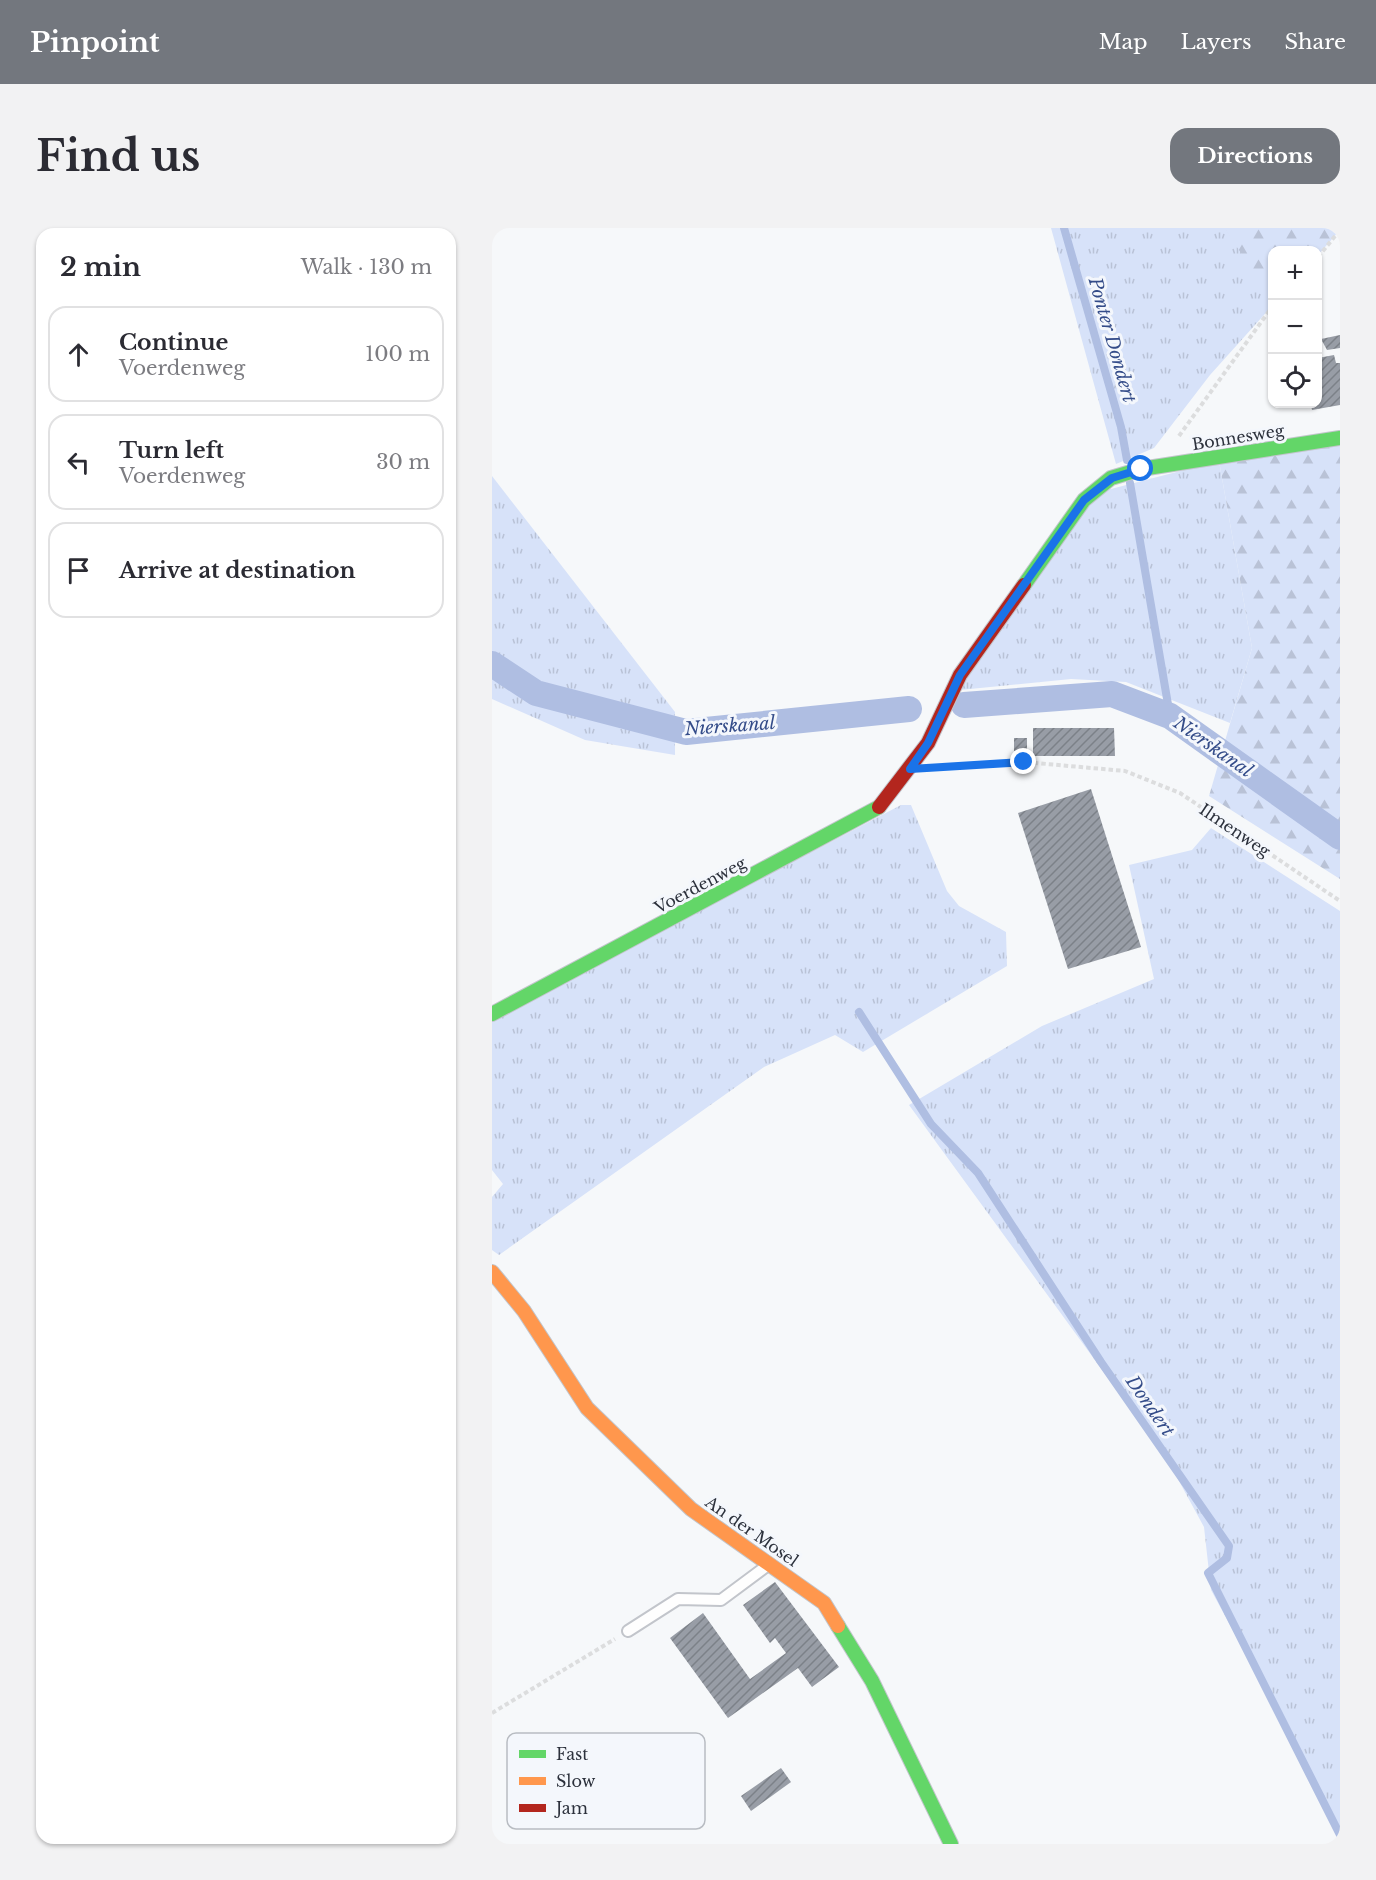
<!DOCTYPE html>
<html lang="en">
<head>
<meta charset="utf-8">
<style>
  body { margin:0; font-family:"Libre Baskerville",serif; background:#f2f2f3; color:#2b2b33 }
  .controls { position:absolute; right:18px; top:18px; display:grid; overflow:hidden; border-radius:12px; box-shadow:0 2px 4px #0004 }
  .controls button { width:54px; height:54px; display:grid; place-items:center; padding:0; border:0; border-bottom:2px solid #e1e1e2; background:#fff; color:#2b2b33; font:30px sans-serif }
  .stop { position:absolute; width:18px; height:18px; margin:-14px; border:4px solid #1a73e8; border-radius:50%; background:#fff }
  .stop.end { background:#1a73e8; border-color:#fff; box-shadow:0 2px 6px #0008 }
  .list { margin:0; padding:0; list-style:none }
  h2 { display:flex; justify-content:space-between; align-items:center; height:78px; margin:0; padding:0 24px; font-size:26px }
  h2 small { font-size:20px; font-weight:400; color:#7c7c81 }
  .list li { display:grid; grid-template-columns:39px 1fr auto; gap:18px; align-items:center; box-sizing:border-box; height:96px; margin:0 12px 12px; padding:0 12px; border:2px solid #e1e1e2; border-radius:18px }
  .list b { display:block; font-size:22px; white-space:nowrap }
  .list p { margin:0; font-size:20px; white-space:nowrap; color:#7c7c81 }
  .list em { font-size:20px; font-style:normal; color:#7c7c81 }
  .icon { flex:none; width:33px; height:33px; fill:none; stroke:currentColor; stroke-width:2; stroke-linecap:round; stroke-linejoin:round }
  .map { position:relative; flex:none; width:848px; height:1616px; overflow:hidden; border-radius:18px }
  header { display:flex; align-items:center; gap:36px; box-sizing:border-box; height:84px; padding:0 30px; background:#73777e; color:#fff }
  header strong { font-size:28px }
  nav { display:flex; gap:33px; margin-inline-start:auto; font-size:21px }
  .intro { display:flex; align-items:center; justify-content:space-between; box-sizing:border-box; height:144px; padding:0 36px }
  h1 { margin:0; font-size:42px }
  .button { padding:15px 27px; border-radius:18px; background:#73777e; color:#fff; font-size:21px; font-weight:700 }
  main { display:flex; gap:36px; padding:0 36px }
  aside { flex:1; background:#fff; border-radius:18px; box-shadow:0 2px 4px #0004 }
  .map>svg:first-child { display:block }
  .grass { fill:url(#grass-tufts) }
  .forest { fill:url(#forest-firs) }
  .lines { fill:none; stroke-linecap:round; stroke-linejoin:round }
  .stream { stroke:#afbee2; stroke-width:8 }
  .canal { stroke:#afbee2; stroke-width:26 }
  .building { fill:url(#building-hatch) }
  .lane-casing { stroke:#c2c5cb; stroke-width:14 }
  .fast-casing { stroke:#c2c5cb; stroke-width:16 }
  .slow-casing { stroke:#c2c5cb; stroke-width:16 }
  .jam-casing { stroke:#c2c5cb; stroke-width:16 }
  .path { stroke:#dcddde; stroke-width:4; stroke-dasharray:4.5 3; stroke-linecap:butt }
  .lane { stroke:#fefefe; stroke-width:10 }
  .fast { stroke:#63d668; stroke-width:14 }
  .slow { stroke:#ff974d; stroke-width:14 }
  .jam { stroke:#b3261e; stroke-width:14 }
  .route { stroke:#1a73e8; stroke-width:8 }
  .labels { text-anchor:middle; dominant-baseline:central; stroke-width:6; stroke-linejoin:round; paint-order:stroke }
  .street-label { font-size:16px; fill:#2c313c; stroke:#f4f7fc }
  .water-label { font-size:18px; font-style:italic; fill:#344c89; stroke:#f4f7fc }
  .key { fill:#f4f7fc; stroke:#b8bcc2; stroke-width:1.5 }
  .key-label { font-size:16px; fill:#2c313c }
</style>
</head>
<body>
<header>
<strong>Pinpoint</strong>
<nav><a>Map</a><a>Layers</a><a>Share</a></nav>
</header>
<div class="intro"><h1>Find us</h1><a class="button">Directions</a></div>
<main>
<aside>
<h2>2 min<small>Walk · 130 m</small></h2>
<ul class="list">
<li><svg class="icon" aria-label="ahead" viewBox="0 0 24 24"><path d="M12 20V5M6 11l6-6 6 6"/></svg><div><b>Continue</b><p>Voerdenweg</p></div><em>100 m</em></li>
<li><svg class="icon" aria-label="left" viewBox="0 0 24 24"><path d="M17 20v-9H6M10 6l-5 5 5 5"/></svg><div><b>Turn left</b><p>Voerdenweg</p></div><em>30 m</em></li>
<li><svg class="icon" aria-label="arrive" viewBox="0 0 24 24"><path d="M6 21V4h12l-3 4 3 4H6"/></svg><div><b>Arrive at destination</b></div></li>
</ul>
</aside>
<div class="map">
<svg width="848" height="1616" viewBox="0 0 848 1616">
  <defs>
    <pattern id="grass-tufts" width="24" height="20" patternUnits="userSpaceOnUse" patternTransform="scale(1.5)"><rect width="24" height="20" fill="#d7e2f9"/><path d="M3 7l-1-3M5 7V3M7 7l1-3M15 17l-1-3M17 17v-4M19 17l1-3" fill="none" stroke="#b9c2d6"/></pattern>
    <pattern id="forest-firs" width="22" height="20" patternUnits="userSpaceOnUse" patternTransform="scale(1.5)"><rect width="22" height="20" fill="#d7e2f9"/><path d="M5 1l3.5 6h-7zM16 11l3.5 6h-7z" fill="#b9c2d6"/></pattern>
    <pattern id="building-hatch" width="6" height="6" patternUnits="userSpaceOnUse" patternTransform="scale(1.5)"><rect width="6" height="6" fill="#989da6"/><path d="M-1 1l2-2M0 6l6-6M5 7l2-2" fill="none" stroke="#7c8188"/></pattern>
  </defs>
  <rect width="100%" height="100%" fill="#f6f8fa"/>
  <g class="grass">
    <path d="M559,0H735L780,70V78L718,147L662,220L624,236Z"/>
    <path d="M727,233L760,420L738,495L634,454L579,451L468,462L588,269Z"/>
    <path d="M0,248L183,484V527L93,512L0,471Z"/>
    <path d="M409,577H419L455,663L467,678L514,704L515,738L371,824L343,807L272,839L7,1027L0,1022V969L11,956L0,942V792Z"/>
    <path d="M719,600L848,683V1600L719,1362L712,1299L675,1231L417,877L550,798L662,751L637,637L700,622Z"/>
  </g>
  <g class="forest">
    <path d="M733,0H848V2L826,27V22H780V74Z"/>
    <path d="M848,214V651L717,568L760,420L727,233Z"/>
  </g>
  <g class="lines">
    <g class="stream">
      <path d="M572,0L629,199L635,232"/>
      <path d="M638,255L678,488"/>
      <path d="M367,784L439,896L486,945L609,1134L737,1318L735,1330L716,1345L848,1607"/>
    </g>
    <g class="canal">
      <path d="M0,436L44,465L194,504L417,481"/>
      <path d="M472,477L620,466L678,488L848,609"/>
    </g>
  </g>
  <g class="building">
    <path d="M848,107V120L835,122L829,111Z"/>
    <path d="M842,127L844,135H848V177L820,182L819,176H826V130Z"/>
    <path d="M541,500H622L623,528H541Z"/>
    <rect x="522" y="510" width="13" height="13"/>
    <path d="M599,561L649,719L576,741L526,585Z"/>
    <path d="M283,1354L347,1439L320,1459L306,1440L236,1490L178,1410L211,1385L258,1451L294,1425L283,1410L278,1415L251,1377Z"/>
    <path d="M289,1540L299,1554L259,1583L249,1568Z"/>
  </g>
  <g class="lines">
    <g class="lane-casing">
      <path id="lane" d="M136,1403L186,1371L229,1372L276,1337"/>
    </g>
    <g class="fast-casing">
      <g id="fast">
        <path d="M532,357L592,272L619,250L649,241L848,210"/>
        <path d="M0,786L387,579"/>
        <path d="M346,1398L380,1453L459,1616"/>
      </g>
    </g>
    <g class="slow-casing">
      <path id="slow" d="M0,1044L32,1083L95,1180L199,1281L332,1375L346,1398"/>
    </g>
    <g class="jam-casing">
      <path id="jam" d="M387,579L436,515L468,447L532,357"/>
    </g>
    <g class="path">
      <path d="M826,29L848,2"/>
      <path d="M687,208L780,79"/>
      <path d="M452,539L533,534L633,543L688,565L848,673"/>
      <path d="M0,1485L123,1411"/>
    </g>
    <use href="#lane" class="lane"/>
    <use href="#fast" class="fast"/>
    <use href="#slow" class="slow"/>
    <use href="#jam" class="jam"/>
  </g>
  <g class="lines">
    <path class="route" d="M532,534L418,541L436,515L468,447L592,272L620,250L649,241"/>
  </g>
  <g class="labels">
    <g class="street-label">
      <text transform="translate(746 209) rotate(-9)">Bonnesweg</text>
      <text transform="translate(743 602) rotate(34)">Ilmenweg</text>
      <text transform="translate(208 657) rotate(-28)">Voerdenweg</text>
      <text transform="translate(260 1303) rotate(35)">An der Mosel</text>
    </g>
    <g class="water-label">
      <text transform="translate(620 112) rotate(74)">Ponter Dondert</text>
      <text transform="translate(238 498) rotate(-4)">Nierskanal</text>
      <text transform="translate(721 519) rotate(35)">Nierskanal</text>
      <text transform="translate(658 1178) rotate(55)">Dondert</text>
    </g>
  </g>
  <rect x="15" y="1505" width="198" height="96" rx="9" class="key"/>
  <rect x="27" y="1522" width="27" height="8" fill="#63d668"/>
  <rect x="27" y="1549" width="27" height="8" fill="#ff974d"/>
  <rect x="27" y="1576" width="27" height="8" fill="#b3261e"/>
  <g class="key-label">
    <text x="64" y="1532">Fast</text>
    <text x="64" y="1559">Slow</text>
    <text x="64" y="1586">Jam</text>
  </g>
</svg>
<div class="controls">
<button>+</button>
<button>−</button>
<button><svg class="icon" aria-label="locate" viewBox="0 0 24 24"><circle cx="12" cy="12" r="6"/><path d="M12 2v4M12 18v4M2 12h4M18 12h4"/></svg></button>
</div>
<div class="stop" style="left:649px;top:241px"></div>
<div class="stop end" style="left:532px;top:534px"></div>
</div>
</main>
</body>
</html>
